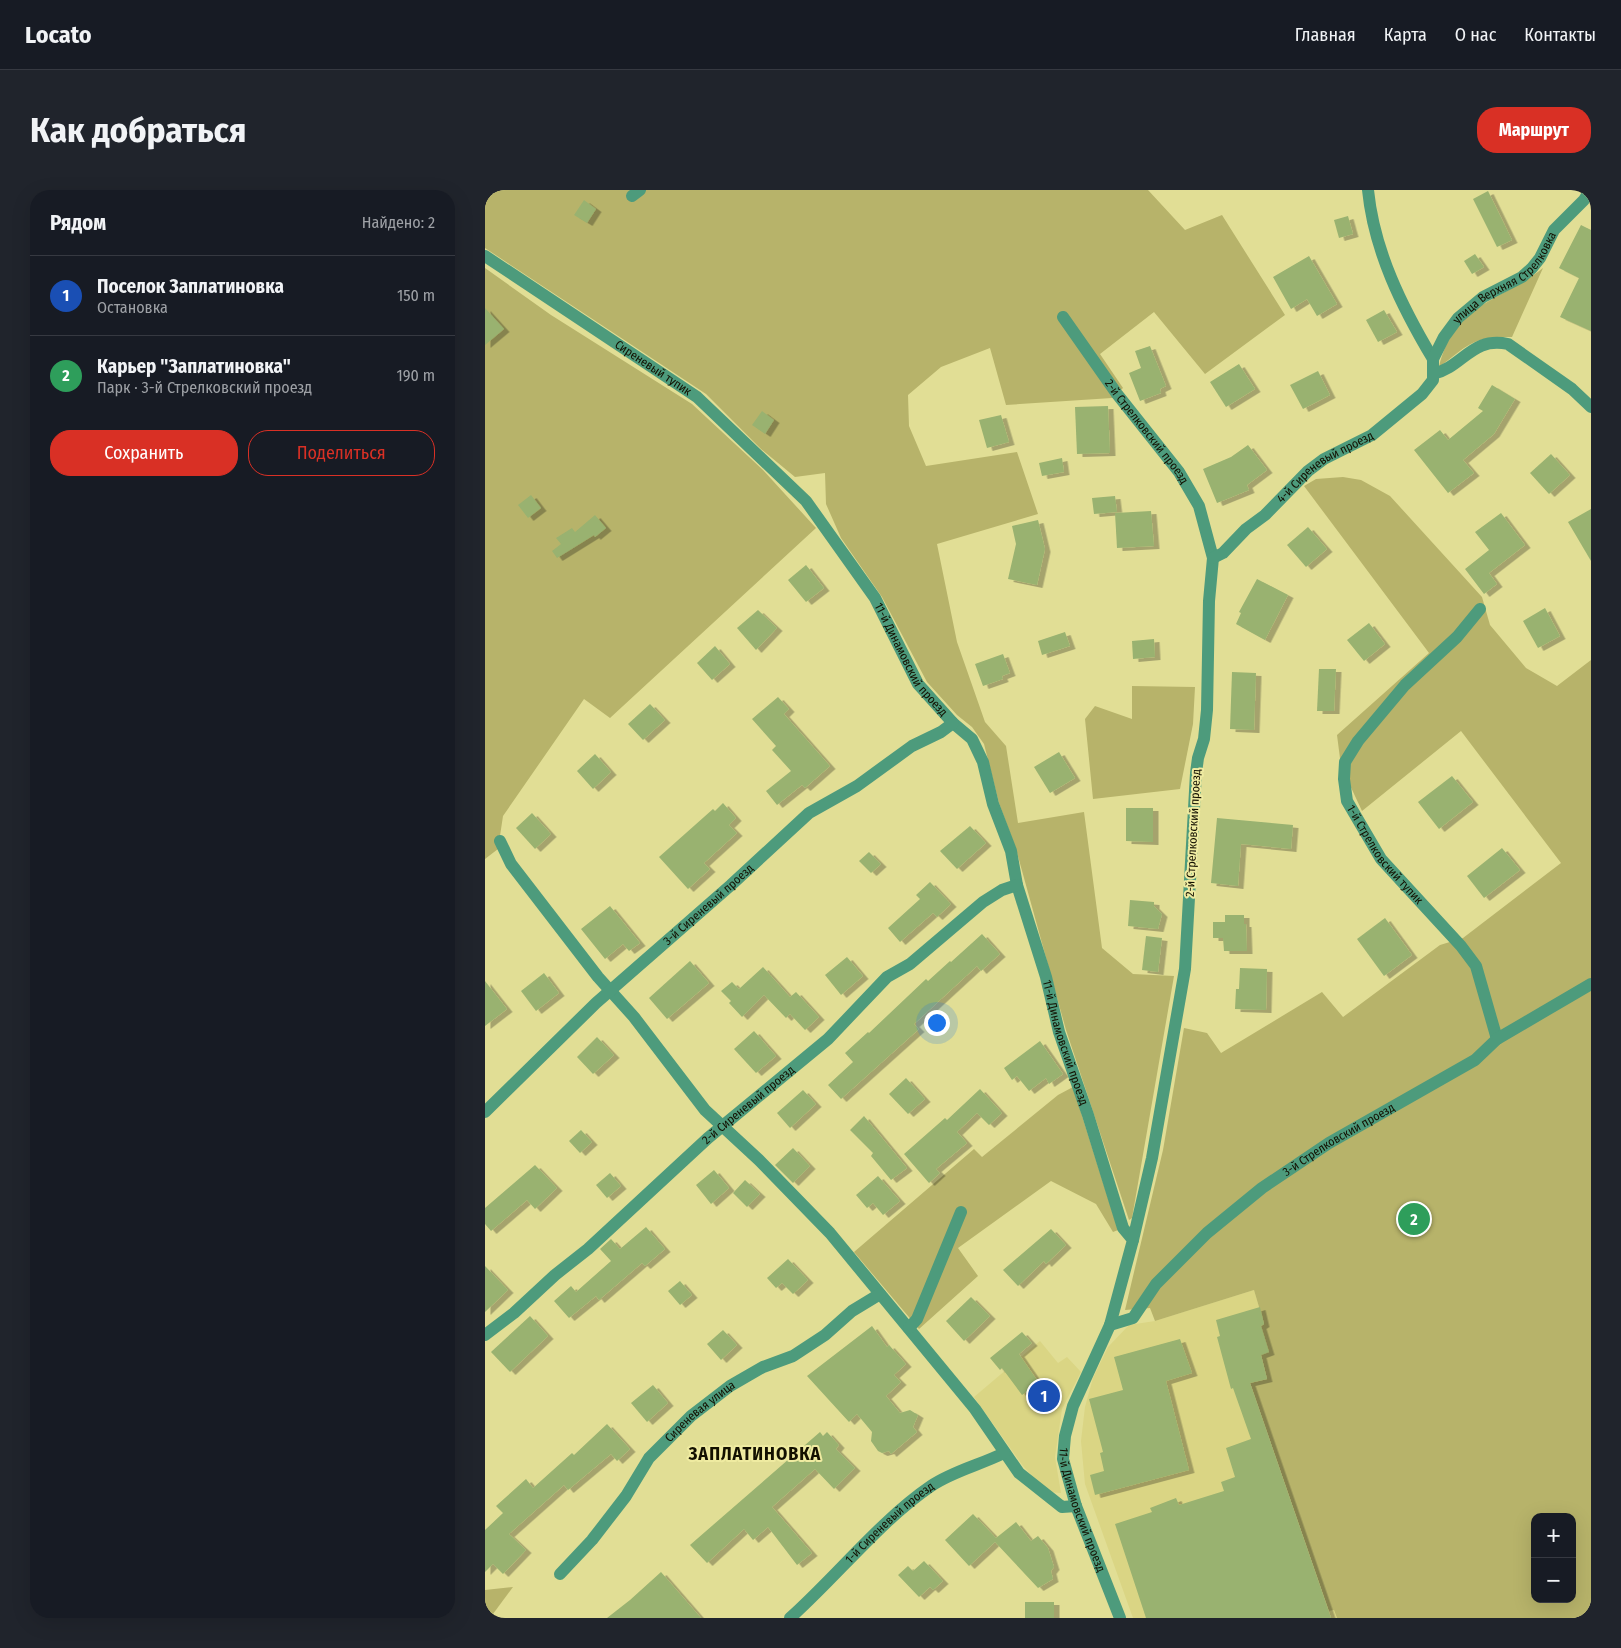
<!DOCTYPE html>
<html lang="ru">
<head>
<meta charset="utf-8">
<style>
  body { margin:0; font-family:"Fira Sans Condensed",sans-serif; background:#20242c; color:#f1f3f6 }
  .controls { position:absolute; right:15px; bottom:15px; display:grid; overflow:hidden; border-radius:10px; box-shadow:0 5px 20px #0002 }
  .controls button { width:45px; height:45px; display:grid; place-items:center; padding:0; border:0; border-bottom:1px solid #363941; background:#171b24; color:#f1f3f6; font:25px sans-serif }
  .you { position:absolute; left:451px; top:832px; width:18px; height:18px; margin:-12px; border:4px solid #fff; border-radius:50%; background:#1a73e8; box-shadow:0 0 0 8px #1a73e833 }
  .badge { display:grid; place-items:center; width:32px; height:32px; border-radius:50%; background:#d93025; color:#fff; font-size:16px; font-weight:700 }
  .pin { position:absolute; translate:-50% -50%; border:2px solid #fff; box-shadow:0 1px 5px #0006 }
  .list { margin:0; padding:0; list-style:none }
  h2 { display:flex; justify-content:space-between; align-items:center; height:65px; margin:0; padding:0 20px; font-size:21px }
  h2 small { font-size:16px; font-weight:400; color:#9ea1a6 }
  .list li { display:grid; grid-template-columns:32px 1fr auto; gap:15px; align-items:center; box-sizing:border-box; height:80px; padding:0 20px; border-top:1px solid #363941 }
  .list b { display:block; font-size:19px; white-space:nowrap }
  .list p { margin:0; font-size:16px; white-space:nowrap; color:#9ea1a6 }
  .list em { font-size:16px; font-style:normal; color:#9ea1a6 }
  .actions { display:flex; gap:10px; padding:15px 20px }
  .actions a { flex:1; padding:11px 0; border:1px solid #d93025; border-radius:20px; text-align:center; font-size:18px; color:#d93025 }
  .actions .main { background:#d93025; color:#fff }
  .map { position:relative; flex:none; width:1106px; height:1428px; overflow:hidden; border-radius:20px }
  header { display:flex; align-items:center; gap:30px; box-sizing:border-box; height:70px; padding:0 25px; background:#171b24; border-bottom:1px solid #363941 }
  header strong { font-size:24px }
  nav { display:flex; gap:28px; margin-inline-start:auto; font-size:18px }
  .intro { display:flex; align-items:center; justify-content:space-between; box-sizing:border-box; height:120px; padding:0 30px }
  h1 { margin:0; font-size:35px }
  .button { padding:12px 22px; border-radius:20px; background:#d93025; color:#fff; font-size:18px; font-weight:700 }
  main { display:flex; gap:30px; padding:0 30px }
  aside { flex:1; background:#171b24; border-radius:20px; box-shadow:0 5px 20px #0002 }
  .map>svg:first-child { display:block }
  .built { fill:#dad584 }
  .green { fill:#b7b36a; fill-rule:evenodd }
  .building { fill:#99b270; filter:url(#shadow) }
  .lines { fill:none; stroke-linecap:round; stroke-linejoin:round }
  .minor { stroke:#4d9b7c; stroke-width:12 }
  .labels { text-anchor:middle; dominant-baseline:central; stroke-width:4; stroke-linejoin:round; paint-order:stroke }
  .street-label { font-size:12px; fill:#131000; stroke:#efeba1 }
  .district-label { font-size:18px; font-weight:bold; letter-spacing:1px; fill:#131000; stroke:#efeba1 }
</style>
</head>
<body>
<header>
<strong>Locato</strong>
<nav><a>Главная</a><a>Карта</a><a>О нас</a><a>Контакты</a></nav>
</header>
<div class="intro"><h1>Как добраться</h1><a class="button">Маршрут</a></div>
<main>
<aside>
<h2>Рядом<small>Найдено: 2</small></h2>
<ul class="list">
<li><span class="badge" style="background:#1a4fb4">1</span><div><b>Поселок Заплатиновка</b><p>Остановка</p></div><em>150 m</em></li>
<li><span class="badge" style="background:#2e9e5b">2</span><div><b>Карьер &quot;Заплатиновка&quot;</b><p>Парк · 3-й Стрелковский проезд</p></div><em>190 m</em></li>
</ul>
<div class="actions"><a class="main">Сохранить</a><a>Поделиться</a></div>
</aside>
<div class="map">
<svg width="1106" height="1428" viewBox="0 0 1106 1428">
  <defs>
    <filter id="shadow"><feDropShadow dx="5.5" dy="3" stdDeviation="0" flood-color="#0004"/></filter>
  </defs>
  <rect width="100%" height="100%" fill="#e1de95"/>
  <g class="built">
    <path d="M769,1100L779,1134L776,1136L784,1162L776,1165L782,1189L765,1194L844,1421L849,1420L852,1428H648L600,1294L596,1251L600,1217L608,1188L623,1157L644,1135L670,1131Z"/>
    <path d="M555,1151L573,1173L582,1167L596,1182L577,1219L570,1267L576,1303L563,1302L538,1276L489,1207Z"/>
  </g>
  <g class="green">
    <path d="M0,0H663L700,40L737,25L800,125L720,184L669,122L615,164L638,198L627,208L521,215L505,158L456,177L423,205L424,236L441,276L532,262L553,324L452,354L472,452L500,532L521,556L533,633L599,622L617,758L648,784L689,786L647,1028L644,1030L581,840L531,659L514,613L499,554L487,537L472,525L442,492L397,407L356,348L341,314L340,283L310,287L276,259L221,204L0,58Z"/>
    <path d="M0,78L66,125L207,214L278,280L331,338L125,528L99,509L18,626L13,659L0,669Z"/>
    <path d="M1058,78L1027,147C987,146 984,155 954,177C970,112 1012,114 1058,78Z"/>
    <path d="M858,287L876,290L905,306L997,407L1005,435L1041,478L1072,496L1106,470V1428H852L849,1420L844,1421L765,1193L782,1189L776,1165V1136L779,1134L769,1100L670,1131L665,1118L640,1120L678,960L699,838L722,843L736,863L837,802L858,827L955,755L978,748L1076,673L976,541L877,621L856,576L852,545L944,463L819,296L831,289ZM1050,1327H1087V1409H1050Z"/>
    <path d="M647,496L710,497L708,534L695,599L608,609L600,529L610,516L647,529Z"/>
    <path d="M588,897L633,1040L628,1042L611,1014L566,991L473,1058L493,1086L434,1139L369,1062L489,959L497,967L573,905Z"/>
    <path d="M28,1397L5,1428H0V1400Z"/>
  </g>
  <g class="building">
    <path d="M1003,1L1027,50L1012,57L988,9Z"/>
    <path d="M99,10L111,19L102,33L89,25Z"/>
    <path d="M863,26L868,44L854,48L849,30Z"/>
    <path d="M1096,35L1106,40V141L1075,127L1094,88L1074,78Z"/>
    <path d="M990,64L999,77L987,84L979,71Z"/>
    <path d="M824,66L852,114L832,126L822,109L806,119L788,87Z"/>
    <path d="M0,118L19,139L0,155Z"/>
    <path d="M899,120L912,142L893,152L881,130Z"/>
    <path d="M665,156L681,196L675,199L676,203L655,211L644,183L656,178L650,161Z"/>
    <path d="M754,174L770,199L741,217L725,192Z"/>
    <path d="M833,181L845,205L818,219L805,195Z"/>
    <path d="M1007,195L1030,209L1009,244L978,270L989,283L963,303L929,260L955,240L963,250L998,221L993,218Z"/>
    <path d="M623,216L625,263L592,264L590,217Z"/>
    <path d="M277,221L289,230L280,244L267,235Z"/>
    <path d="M516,225L524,252L502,258L494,230Z"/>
    <path d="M763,255L782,280L762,295L764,300L732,313L718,279L746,267Z"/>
    <path d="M1066,264L1085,285L1064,304L1045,283Z"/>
    <path d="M577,268L579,282L557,286L554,273Z"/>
    <path d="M46,305L56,318L43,328L33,315Z"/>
    <path d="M630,306L632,322L609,324L607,308Z"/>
    <path d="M1106,319V371L1083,332Z"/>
    <path d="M666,321L669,356L632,358L630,323Z"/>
    <path d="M1016,323L1040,355L1004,383L1012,394L999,404L980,379L1004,360L990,342Z"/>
    <path d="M110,325L121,338L110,347L109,345L72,368L67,361L76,354L71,348L87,338L90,342Z"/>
    <path d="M553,330L560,359L552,395L523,389L531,354L527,336Z"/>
    <path d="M823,337L842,359L821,377L802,355Z"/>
    <path d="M321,375L339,398L321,412L303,390Z"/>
    <path d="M772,389L803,405L780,450L751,434L756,423L754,422Z"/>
    <path d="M1060,418L1075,446L1053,458L1038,431Z"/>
    <path d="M273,420L292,438L271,460L252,438Z"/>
    <path d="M884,433L900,454L879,471L862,450Z"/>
    <path d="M580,442L585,456L557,465L553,451Z"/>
    <path d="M669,449L670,467L648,469L647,451Z"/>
    <path d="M230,456L245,474L227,490L212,473Z"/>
    <path d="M518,464L525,483L517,486L518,489L498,496L490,474Z"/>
    <path d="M834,479H851L849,521H832Z"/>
    <path d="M747,482L771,483L769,540L745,539Z"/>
    <path d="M293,507L304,519L299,524L345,576L320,598L317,595L292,615L281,601L306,581L287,560L291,556L267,529Z"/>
    <path d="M165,514L180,530L158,550L143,534Z"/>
    <path d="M574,562L590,588L565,603L549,577Z"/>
    <path d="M110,564L126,582L108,599L92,581Z"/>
    <path d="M967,586L988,612L954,639L933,612Z"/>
    <path d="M238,613L251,628L244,635L252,643L219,673L225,679L203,699L174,667L228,619L230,621Z"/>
    <path d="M641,618H668V652L641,651Z"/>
    <path d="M47,623L66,644L50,659L31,638Z"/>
    <path d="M732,628L808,635L806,659L756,654L753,696L726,693Z"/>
    <path d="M485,636L501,653L472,679L455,661Z"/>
    <path d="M1017,658L1035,680L999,708L982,686Z"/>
    <path d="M384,662L396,674L386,683L374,671Z"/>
    <path d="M445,692L466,714L452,727L448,723L415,752L403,738L435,709L431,705Z"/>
    <path d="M645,710L669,712V716L677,724L673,739L643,736Z"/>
    <path d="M125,716L155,753L144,761L138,754L120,769L96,739Z"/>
    <path d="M740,725H759V734H761L762,761H739L738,748H728V732H740Z"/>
    <path d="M900,728L927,765L899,786L872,749Z"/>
    <path d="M497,744L515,764L496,781L492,776L429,834L434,839L356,909L343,895L368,872L360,863L383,842L384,843L441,789L443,791L465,771L466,772Z"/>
    <path d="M661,746L677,748L673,782L657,780Z"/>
    <path d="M362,767L378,786L356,805L340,785Z"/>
    <path d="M205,771L224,793L182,829L164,808Z"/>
    <path d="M278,777L305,807L311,802L334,827L320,840L305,824L301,828L279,805L257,827L244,813L246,811L236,801L247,792L254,799Z"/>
    <path d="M755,778L782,779L781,820L750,819L751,799H754Z"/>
    <path d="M59,783L74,803L51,821L36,801Z"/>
    <path d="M0,791L22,819L0,836Z"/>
    <path d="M269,841L291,866L271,883L249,859Z"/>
    <path d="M112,847L129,865L108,884L92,867Z"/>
    <path d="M555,851L578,884L564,894L561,888L544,901L532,886L527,890L519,878Z"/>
    <path d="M421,888L440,909L423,924L404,904Z"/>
    <path d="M495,899L517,923L504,935L492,923L472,942L482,953L451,979L455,983L444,993L419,964L460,928L462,930Z"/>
    <path d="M318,900L331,914L305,938L292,923Z"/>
    <path d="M379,926L422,978L406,990L386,966L388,963L365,940Z"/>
    <path d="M96,940L107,952L95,963L84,951Z"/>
    <path d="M308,958L325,976L308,993L290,975Z"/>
    <path d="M50,975L72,998L50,1019L42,1010L6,1041L0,1034V1018Z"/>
    <path d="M229,980L244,998L226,1014L211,995Z"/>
    <path d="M125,983L136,996L122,1008L111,995Z"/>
    <path d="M393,986L415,1011L398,1025L388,1013L382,1018L371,1005Z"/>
    <path d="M260,990L275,1004L262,1017L248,1003Z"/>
    <path d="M161,1037L180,1059L160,1076L157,1073L114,1110L111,1106L84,1128L69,1111L86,1096L91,1102L126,1071L115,1059L126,1049L135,1059Z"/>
    <path d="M566,1039L581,1055L561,1074L559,1071L533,1096L518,1080Z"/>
    <path d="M303,1069L323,1090L308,1104L297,1093L291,1098L282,1088Z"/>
    <path d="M0,1076L23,1100L0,1122Z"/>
    <path d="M195,1091L207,1105L195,1115L183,1101Z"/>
    <path d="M486,1107L505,1126L479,1151L461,1131Z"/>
    <path d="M775,1117L779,1134L776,1136L784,1162L776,1165L782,1189L765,1193L846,1428H661L630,1334L667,1322L665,1318L691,1308L694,1315L739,1301L736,1292L750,1287L741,1258L766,1249L748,1198L746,1199L732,1147L735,1146L731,1130Z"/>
    <path d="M45,1126L63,1146L25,1182L6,1162Z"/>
    <path d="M387,1136L402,1157L404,1155L421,1174L409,1185L416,1192L401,1206L415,1223L425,1220L433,1225L428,1237L432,1242L406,1264L404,1261L397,1263L393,1261L386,1251L387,1242L372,1224L364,1232L322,1186Z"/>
    <path d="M238,1140L252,1155L236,1170L222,1154Z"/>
    <path d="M537,1142L547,1153L534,1164L554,1193L537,1205L517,1178L515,1180L505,1168Z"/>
    <path d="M695,1149L707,1183L681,1191L704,1280L610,1305L605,1285L619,1281L615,1263L618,1262L604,1209L638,1200L629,1167Z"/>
    <path d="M168,1195L183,1213L162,1232L146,1213Z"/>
    <path d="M122,1234L145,1259L132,1271L126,1264L83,1300L79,1295L24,1344L41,1360L18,1384L8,1374L0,1382V1340L18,1323L11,1316L41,1289L48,1298L87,1263L89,1265Z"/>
    <path d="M335,1242L338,1246L342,1242L354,1255L351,1259L370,1278L349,1299L330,1279L287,1317L327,1363L312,1375L283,1337L268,1350L259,1339L222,1373L205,1355Z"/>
    <path d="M488,1324L511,1348L531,1332L546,1351L553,1346L563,1358L569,1377L566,1381L568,1389L553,1398L510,1352L484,1376L460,1350Z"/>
    <path d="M439,1371L458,1391L448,1400L445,1397L434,1407L413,1385L423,1376L428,1381Z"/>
    <path d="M176,1382L216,1428H122L145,1410Z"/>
    <rect x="540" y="1412" width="29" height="16"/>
  </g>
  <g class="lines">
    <g class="minor">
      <path d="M883,0C889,61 917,117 948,169"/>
      <path d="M147,6L155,0"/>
      <path id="s1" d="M0,66L212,207L321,311L390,408L433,494L468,533L487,549L498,572L508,614L526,661L532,695L561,787L574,842L603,925L638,1038L648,1050L625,1135L588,1216L580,1246L578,1269L591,1316L635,1428"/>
      <path id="s2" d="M578,127L632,204L694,282L714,316L728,368L724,411L722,520L719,549L713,568L711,583L700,779L667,968L648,1050"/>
      <path d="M948,184C978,177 987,146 1023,154L1087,199L1106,217"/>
      <path id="s3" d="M728,368L738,363L761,339L780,325L823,281L839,269L887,245L937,204L948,190V169L959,147L973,128L998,107L1037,87L1047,78L1055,68L1069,40L1099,10L1105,0"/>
      <path id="s4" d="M995,419L972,447L920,495L873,551L860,572L859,589L862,611L896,669L976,756L991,776L1012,849"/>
      <path d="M15,651L26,674L113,787L149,827L220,920L274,970L345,1043L490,1219L534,1283L577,1317L591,1316"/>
      <path id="s5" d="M0,922L111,813L246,695L324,623L372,596L427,556L456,542L468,533"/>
      <path id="s6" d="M625,1135L648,1128L671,1094L722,1043L777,998L844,953L990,870L1012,849L1106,794"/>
      <path d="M424,1138L432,1129L476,1022"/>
      <path id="s7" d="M0,1145L29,1123L70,1085L103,1059L223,948L343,849L402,787L425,774L498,712L517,700L532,695"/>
      <path id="s8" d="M75,1384L107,1350L141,1306L164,1268L206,1226L245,1196L278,1177L308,1166L340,1145L367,1121L395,1104"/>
      <path id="s9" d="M305,1428C351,1387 396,1330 446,1296C468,1281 495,1275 519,1263"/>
    </g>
  </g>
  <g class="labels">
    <g class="street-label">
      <text stroke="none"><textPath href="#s3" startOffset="418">улица Верхняя Стрелковка</textPath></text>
      <text stroke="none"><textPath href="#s1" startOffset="202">Сиреневый тупик</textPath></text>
      <text stroke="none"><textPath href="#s2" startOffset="142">2-й Стрелковский проезд</textPath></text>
      <text stroke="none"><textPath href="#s3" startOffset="146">4-й Сиреневый проезд</textPath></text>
      <text stroke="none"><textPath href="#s1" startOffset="596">11-й Динамовский проезд</textPath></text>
      <text transform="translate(708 643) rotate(-87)">2-й Стрелковский проезд</text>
      <text stroke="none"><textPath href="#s4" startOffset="310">1-й Стрелковский тупик</textPath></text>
      <text stroke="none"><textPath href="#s5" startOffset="305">3-й Сиреневый проезд</textPath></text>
      <text stroke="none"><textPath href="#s1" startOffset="1016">11-й Динамовский проезд</textPath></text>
      <text stroke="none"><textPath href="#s7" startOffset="350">2-й Сиреневый проезд</textPath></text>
      <text stroke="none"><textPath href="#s6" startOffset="299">3-й Стрелковский проезд</textPath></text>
      <text stroke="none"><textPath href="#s8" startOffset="216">Сиреневая улица</textPath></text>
      <text stroke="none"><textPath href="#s1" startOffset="1511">11-й Динамовский проезд</textPath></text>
      <text stroke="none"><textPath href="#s9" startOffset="138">1-й Сиреневый проезд</textPath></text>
    </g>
    <g class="district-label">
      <text x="270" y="1264">ЗАПЛАТИНОВКА</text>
    </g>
  </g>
</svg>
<div class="controls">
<button>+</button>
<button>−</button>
</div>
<div class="you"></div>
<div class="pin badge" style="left:559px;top:1206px;background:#1a4fb4">1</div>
<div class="pin badge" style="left:929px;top:1029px;background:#2e9e5b">2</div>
</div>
</main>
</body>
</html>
